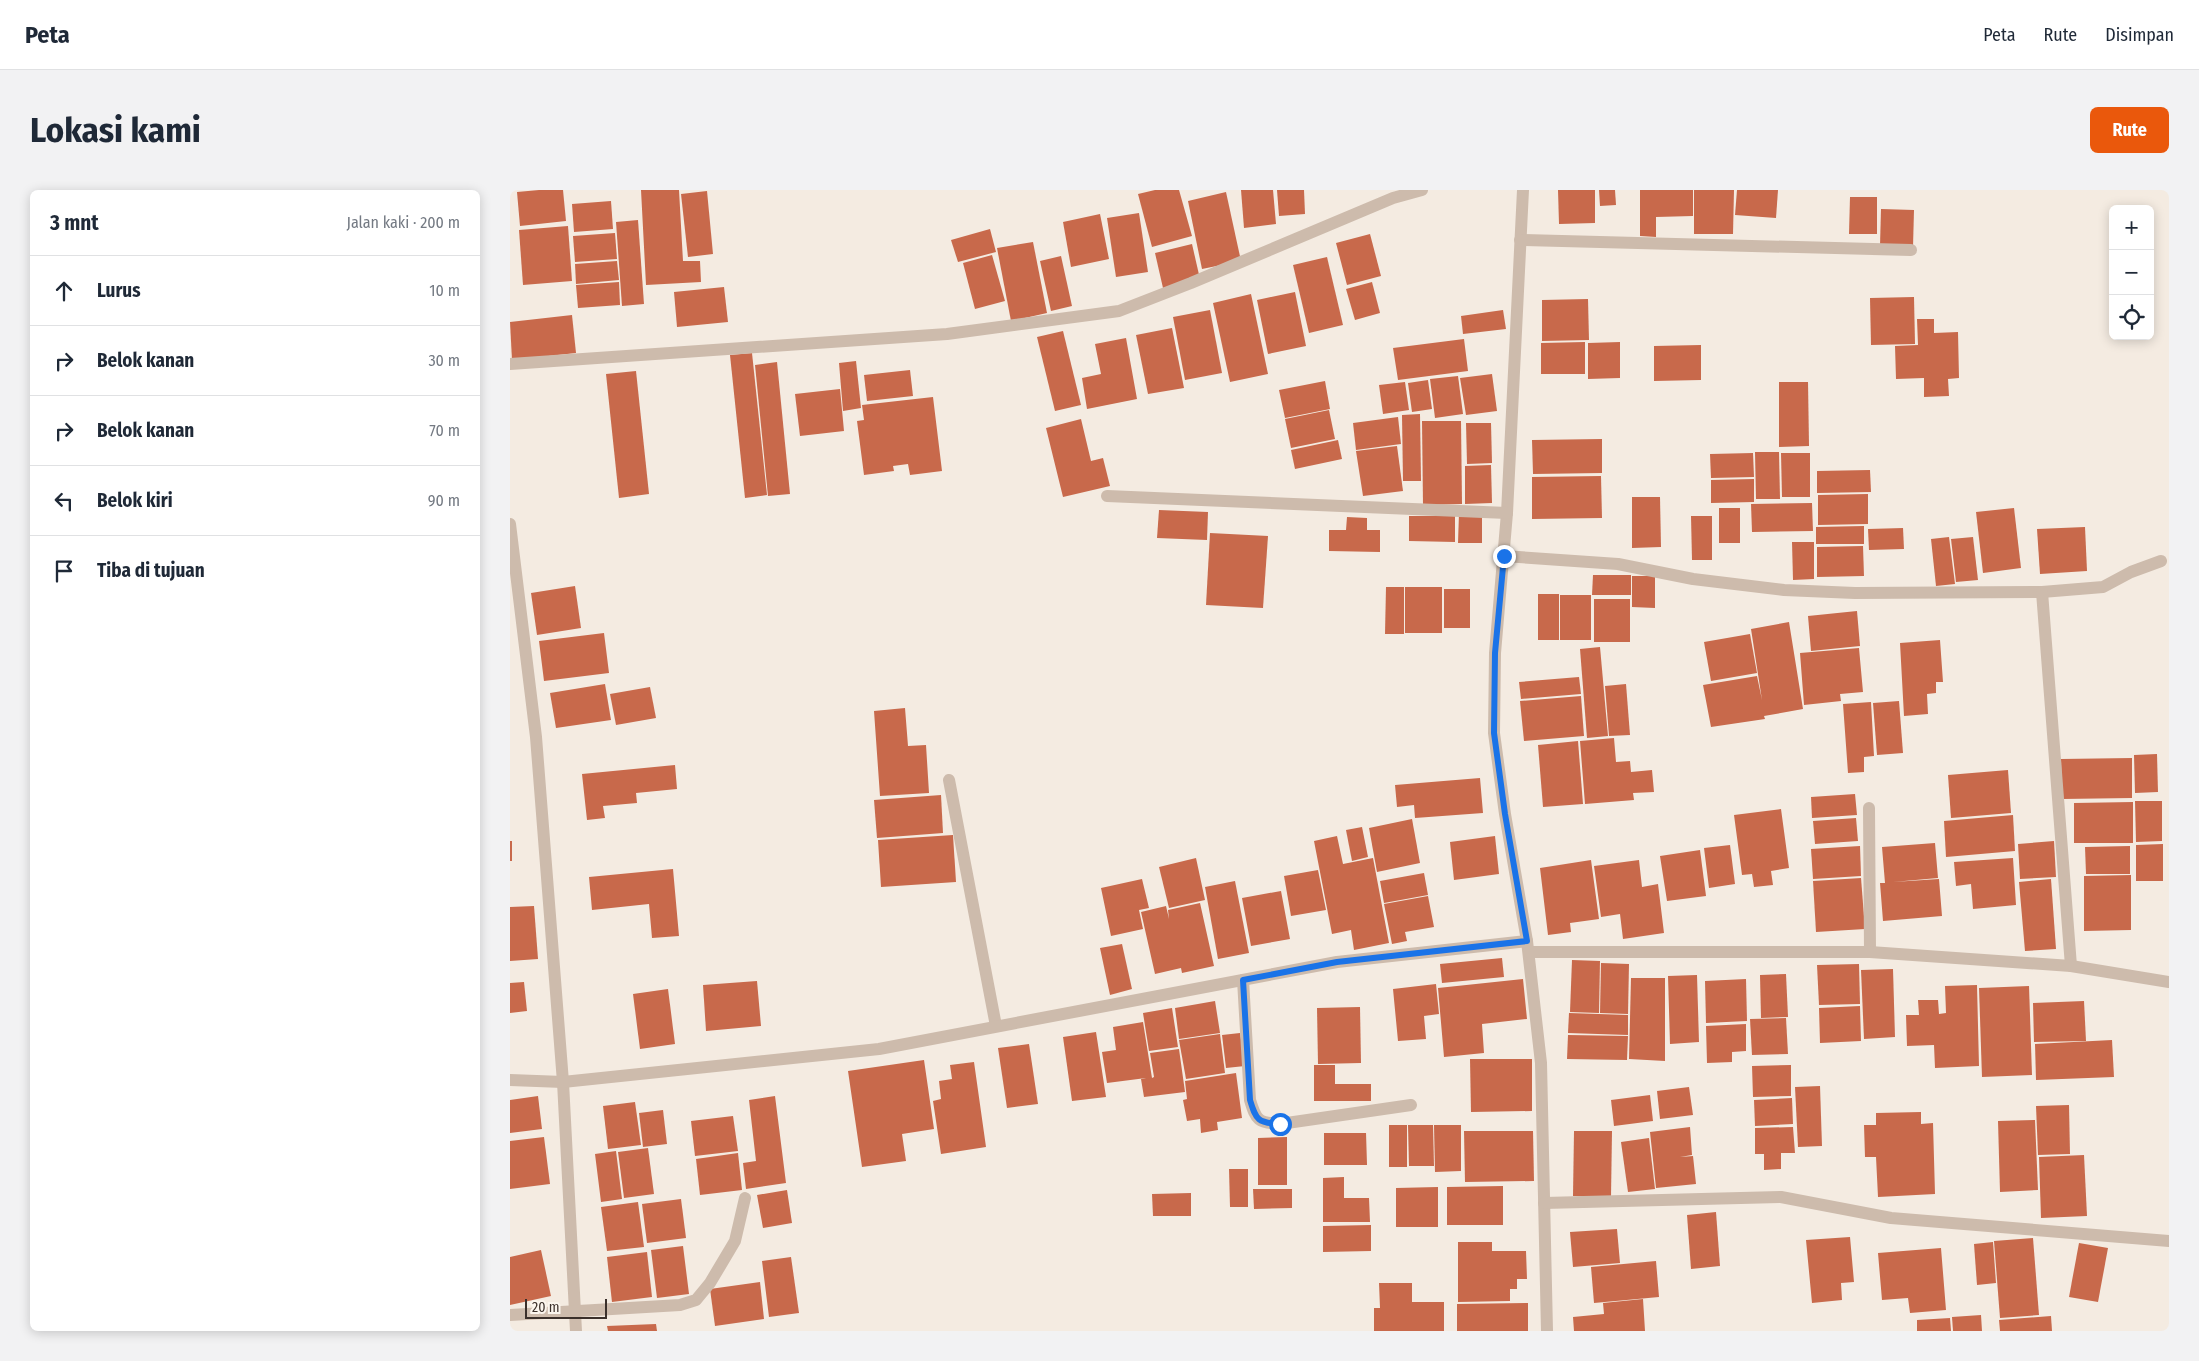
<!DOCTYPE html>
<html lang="id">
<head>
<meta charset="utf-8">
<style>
  body { margin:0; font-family:"Fira Sans Condensed",sans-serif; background:#f2f2f3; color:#1f2937 }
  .controls { position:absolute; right:15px; top:15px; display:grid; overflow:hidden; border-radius:8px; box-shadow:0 2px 12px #0003 }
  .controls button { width:45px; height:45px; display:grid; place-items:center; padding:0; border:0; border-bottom:1px solid #e0e1e3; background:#fff; color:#1f2937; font:25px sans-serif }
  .scale { position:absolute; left:15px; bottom:12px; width:82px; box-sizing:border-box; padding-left:5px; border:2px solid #3b302b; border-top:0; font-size:14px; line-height:18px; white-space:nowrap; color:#3b302b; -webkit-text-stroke:4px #fbf5ee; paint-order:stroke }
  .stop { position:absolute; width:15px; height:15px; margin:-11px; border:4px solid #1a73e8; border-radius:50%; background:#fff }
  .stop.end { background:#1a73e8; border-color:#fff; box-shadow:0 1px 5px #0008 }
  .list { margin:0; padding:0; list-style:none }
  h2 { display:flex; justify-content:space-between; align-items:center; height:65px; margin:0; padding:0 20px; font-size:21px }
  h2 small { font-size:16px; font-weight:400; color:#747a83 }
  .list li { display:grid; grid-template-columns:32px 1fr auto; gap:15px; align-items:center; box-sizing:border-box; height:70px; padding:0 20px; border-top:1px solid #e0e1e3 }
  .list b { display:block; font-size:19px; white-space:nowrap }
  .list em { font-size:16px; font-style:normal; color:#747a83 }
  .icon { flex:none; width:28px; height:28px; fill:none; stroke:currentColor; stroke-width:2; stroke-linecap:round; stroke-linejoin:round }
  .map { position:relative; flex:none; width:1659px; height:1141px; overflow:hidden; border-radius:8px }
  header { display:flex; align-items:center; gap:30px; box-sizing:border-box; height:70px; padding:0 25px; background:#fff; border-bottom:1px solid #e0e1e3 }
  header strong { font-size:24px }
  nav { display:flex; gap:28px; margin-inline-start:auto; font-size:18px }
  .intro { display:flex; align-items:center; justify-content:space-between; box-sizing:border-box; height:120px; padding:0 30px }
  h1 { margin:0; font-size:35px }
  .button { padding:12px 22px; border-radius:8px; background:#ea580c; color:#fff; font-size:18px; font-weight:700 }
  main { display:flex; gap:30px; padding:0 30px }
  aside { flex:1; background:#fff; border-radius:8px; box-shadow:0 2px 12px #0003 }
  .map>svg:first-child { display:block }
  .building { fill:#c8694b }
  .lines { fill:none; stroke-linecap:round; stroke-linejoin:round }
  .service { stroke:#cdbbac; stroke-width:12 }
  .minor { stroke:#cdbbac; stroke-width:12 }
  .route { stroke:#1a73e8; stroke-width:6 }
</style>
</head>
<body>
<header>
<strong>Peta</strong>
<nav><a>Peta</a><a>Rute</a><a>Disimpan</a></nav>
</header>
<div class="intro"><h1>Lokasi kami</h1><a class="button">Rute</a></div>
<main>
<aside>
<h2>3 mnt<small>Jalan kaki · 200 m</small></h2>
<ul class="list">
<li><svg class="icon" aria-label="ahead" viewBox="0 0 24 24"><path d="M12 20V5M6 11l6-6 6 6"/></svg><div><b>Lurus</b></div><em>10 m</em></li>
<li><svg class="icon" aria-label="right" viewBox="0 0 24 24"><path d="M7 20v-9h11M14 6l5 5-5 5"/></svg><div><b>Belok kanan</b></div><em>30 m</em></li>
<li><svg class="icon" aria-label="right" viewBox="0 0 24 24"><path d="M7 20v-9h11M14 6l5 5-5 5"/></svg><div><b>Belok kanan</b></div><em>70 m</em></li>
<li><svg class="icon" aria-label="left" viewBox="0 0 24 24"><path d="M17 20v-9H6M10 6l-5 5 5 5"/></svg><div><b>Belok kiri</b></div><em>90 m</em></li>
<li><svg class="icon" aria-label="arrive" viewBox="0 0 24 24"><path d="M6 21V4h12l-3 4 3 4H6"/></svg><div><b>Tiba di tujuan</b></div></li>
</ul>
</aside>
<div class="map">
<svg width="1659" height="1141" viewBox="0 0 1659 1141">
  <rect width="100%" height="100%" fill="#f4ebe1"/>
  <g class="building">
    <path d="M29,0H53L56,31L10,36L7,2Z"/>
    <path d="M131,0H169L173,71H190L191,92L136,95Z"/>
    <path d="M645,0H669L682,46L642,57L628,4Z"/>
    <path d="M731,0H763L766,34L734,38Z"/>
    <path d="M767,0H794L795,24L769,26Z"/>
    <path d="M1048,0H1085V33L1049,34Z"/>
    <path d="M1089,0H1105L1106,15L1090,16Z"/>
    <path d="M1130,0H1183V26L1146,27V47L1130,46Z"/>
    <path d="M1184,0H1224L1223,44H1184Z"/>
    <path d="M1227,0H1268L1266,28L1225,25Z"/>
    <path d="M197,1L203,64L178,67L171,4Z"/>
    <path d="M716,2L731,71L692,79L678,11Z"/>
    <path d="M1340,7H1367V44H1339Z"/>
    <path d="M101,11L103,39L64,42L62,14Z"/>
    <path d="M1371,19L1404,20L1403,57L1370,56Z"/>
    <path d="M629,23L638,82L606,87L597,28Z"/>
    <path d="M590,24L599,69L561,77L553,32Z"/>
    <path d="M128,30L134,114L112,116L106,32Z"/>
    <path d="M58,36L62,91L13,95L9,40Z"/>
    <path d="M480,39L486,62L448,72L441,50Z"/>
    <path d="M105,43L107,69L65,72L63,46Z"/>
    <path d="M860,44L871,86L837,95L826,53Z"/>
    <path d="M523,52L537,123L501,131L487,58Z"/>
    <path d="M682,54L690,89L653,98L645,63Z"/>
    <path d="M482,65L495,111L465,119L453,73Z"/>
    <path d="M551,66L562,116L541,121L530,71Z"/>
    <path d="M817,67L833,135L799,143L783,75Z"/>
    <path d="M107,71L109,90L66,94L65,74Z"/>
    <path d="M109,92L110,115L68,118L66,95Z"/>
    <path d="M862,92L870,123L845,130L836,99Z"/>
    <path d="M214,97L218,132L167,137L164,102Z"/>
    <path d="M785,102L796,156L758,164L747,110Z"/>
    <path d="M741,104L758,184L720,192L703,113Z"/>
    <path d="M1404,107L1405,154L1361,155L1360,108Z"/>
    <path d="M1078,109L1079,150L1032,151V110Z"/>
    <path d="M700,120L712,183L675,190L663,127Z"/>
    <path d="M993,120L996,139L953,144L951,126Z"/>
    <path d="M62,125L66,163L2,170L0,132Z"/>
    <path d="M1407,129H1424V143L1448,142L1449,188L1438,189L1439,206L1414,207V188L1386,189L1385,156L1408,155Z"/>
    <path d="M662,138L674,198L638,204L626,145Z"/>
    <path d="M553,141L571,215L545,221L527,147Z"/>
    <path d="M616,148L627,209L577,219L572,188L591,184L585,154Z"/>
    <path d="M954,149L958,181L888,190L883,158Z"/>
    <path d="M1075,152V184H1031V153Z"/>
    <path d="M1110,152V188L1078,189V153Z"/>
    <path d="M1191,155V190L1144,191V156Z"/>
    <path d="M242,163L257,305L235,308L220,165Z"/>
    <path d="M346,171L351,218L333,221L329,173Z"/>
    <path d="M267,172L280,304L258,306L245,175Z"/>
    <path d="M400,180L403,206L357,211L354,185Z"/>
    <path d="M126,181L139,304L109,308L96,184Z"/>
    <path d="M982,184L987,221L956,225L950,188Z"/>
    <path d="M948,186L953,224L925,228L920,189Z"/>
    <path d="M918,190L922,219L902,222L898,193Z"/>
    <path d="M815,191L820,219L775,228L769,200Z"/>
    <path d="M895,192L899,220L873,224L869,195Z"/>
    <path d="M1269,192H1298L1299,256L1269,257Z"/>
    <path d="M330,199L334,241L290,246L285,204Z"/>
    <path d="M423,207L432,281L400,285L398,274L383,276L384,281L354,285L347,231L354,230L352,215Z"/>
    <path d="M819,220L825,249L781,258L775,229Z"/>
    <path d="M910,224L911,291H893L892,225Z"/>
    <path d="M888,227L891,254L846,260L843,233Z"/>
    <path d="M571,229L581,271L593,268L600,296L553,307L536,238Z"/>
    <path d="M912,231H951L952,314L913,315Z"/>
    <path d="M956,233H981L982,273L957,274Z"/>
    <path d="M1092,249V283L1023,284L1022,250Z"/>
    <path d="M828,250L832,269L785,279L781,260Z"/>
    <path d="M887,256L893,301L853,306L846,261Z"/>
    <path d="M1245,262H1269L1270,309H1246Z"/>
    <path d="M1243,263L1244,287L1201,288L1200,264Z"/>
    <path d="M1271,263H1300V307H1272Z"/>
    <path d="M981,275L982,313L955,314V276Z"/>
    <path d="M1360,280L1361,302L1307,303V281Z"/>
    <path d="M1091,286L1092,328L1022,329V287Z"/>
    <path d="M1244,289V312L1201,313V290Z"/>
    <path d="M1358,304V334L1308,335V305Z"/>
    <path d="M1122,307H1150L1151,357L1122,358Z"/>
    <path d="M1302,313L1303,341L1242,342L1241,314Z"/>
    <rect x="1209" y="318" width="21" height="35"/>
    <path d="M1504,318L1511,378L1473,383L1466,322Z"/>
    <path d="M649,320L698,322L697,350L647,348Z"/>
    <path d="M949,323H972V353H948Z"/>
    <path d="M899,326H945V352L899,351Z"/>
    <path d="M1181,326H1202V370H1182Z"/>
    <path d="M837,327L857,328V340H870V362L819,361V340H836Z"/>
    <path d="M1354,336V354H1306V337Z"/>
    <path d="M1575,337L1577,381L1530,384L1527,339Z"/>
    <path d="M1393,338L1394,359L1359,360L1358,339Z"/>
    <path d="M700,343L758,346L753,418L696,415Z"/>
    <path d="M1439,347L1445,394L1426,396L1421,349Z"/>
    <path d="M1463,347L1468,390L1446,392L1441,349Z"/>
    <path d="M1282,352H1304V389L1283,390Z"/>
    <path d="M1353,356L1354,386L1307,387V357Z"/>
    <path d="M1083,385H1121V405H1082Z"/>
    <path d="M1122,386H1145V418L1122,417Z"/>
    <path d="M65,396L71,438L27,445L21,403Z"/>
    <path d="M876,397H894V444H875Z"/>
    <rect x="895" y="397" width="37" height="46"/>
    <rect x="934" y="399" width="26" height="39"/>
    <rect x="1028" y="404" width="21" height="46"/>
    <rect x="1050" y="405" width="31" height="45"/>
    <rect x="1084" y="409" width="36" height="43"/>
    <path d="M1347,421L1350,456L1301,461L1298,426Z"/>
    <path d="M1279,432L1293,519L1254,526L1255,529L1201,537L1193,495L1247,486L1252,510L1241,439Z"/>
    <path d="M94,443L99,483L34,491L29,451Z"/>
    <path d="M1240,444L1247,483L1201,491L1194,452Z"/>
    <path d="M1430,450L1433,492H1426V503L1417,504L1418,524L1394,526L1390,453Z"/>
    <path d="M1090,457L1098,546L1077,548L1070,459Z"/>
    <path d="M1349,458L1353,502L1330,504L1331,511L1294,515L1290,463Z"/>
    <path d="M1069,487L1071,504L1011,509L1009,492Z"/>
    <path d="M95,494L101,530L46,538L40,503Z"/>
    <path d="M1116,494L1120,545L1099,546L1095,496Z"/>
    <path d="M140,497L146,528L106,535L100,504Z"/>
    <path d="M1071,506L1074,546L1014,551L1010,511Z"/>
    <path d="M1389,511L1393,563L1367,565L1363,513Z"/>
    <path d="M1361,512L1364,566L1354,567V582L1338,583L1333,514Z"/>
    <path d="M395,518L398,556L416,555L419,603L370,606L364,521Z"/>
    <path d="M1104,548L1106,572L1120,571L1121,582L1142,580L1144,602L1123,603L1124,610L1075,614L1070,551Z"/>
    <path d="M1068,551L1073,614L1033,617L1028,555Z"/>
    <path d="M1647,564L1648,602L1625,603L1624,565Z"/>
    <path d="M1622,568V608L1552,609L1551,569Z"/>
    <path d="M165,575L167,599L126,603L127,613L93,616L95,628L77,630L72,584Z"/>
    <path d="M1498,580L1501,623L1441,628L1438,585Z"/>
    <path d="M970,588L973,623L905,628L904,615L887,617L885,595Z"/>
    <path d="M1345,604L1347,625L1302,628L1301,607Z"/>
    <path d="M431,605L433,643L367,648L364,610Z"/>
    <path d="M1625,611H1652V651L1626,652Z"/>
    <path d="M1623,612V653H1564V613Z"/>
    <path d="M1271,619L1279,678L1261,681L1263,695L1244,697L1242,684L1232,685L1224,625Z"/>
    <path d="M1503,625L1505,661L1436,667L1434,631Z"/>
    <path d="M1346,628L1348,651L1305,654L1303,631Z"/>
    <path d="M902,629L910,673L867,682L859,638Z"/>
    <path d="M852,637L858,667L842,671L836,640Z"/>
    <path d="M443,645L446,692L371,697L368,650Z"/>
    <path d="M827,646L833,674L863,668L879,753L844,760L841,740L822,744L804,651Z"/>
    <path d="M985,646L989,684L944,690L940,652Z"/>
    <rect x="0" y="651" width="2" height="20"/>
    <path d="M1544,651L1546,687L1510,689L1508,654Z"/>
    <path d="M1425,653L1428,688L1383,692L1429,689L1432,726L1373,731L1370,693H1375L1372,657Z"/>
    <path d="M1653,654V691H1626V655Z"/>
    <path d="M1220,655L1225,694L1199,698L1194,658Z"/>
    <path d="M1350,656L1351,686L1303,689L1301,659Z"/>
    <path d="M1620,656V684H1576L1575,657Z"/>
    <path d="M1190,660L1196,706L1157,711L1150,666Z"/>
    <path d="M686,668L695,710L659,718L649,677Z"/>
    <path d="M1503,668L1506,715L1463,719L1461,694L1446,696L1444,672Z"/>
    <path d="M1081,670L1089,729L1060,733L1061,742L1038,745L1030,678Z"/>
    <path d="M1129,670L1132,697L1148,694L1154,743L1113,749L1110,724L1091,727L1084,676Z"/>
    <path d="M163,679L169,746L142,748L139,714L82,720L79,687Z"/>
    <path d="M808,680L816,720L781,726L774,686Z"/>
    <path d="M914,683L918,705L874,713L870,691Z"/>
    <path d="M1621,685V740L1574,741V686Z"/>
    <path d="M1351,688L1355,739L1306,742L1303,691Z"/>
    <path d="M632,689L639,718L629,720L633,739L601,746L591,698Z"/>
    <path d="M1541,689L1546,759L1515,761L1509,692Z"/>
    <path d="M725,691L739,763L708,769L695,697Z"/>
    <path d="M771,701L780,749L741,756L732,708Z"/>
    <path d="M918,706L924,737L895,742L897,751L882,754L874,714Z"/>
    <path d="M690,713L704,776L672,783L671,778L645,784L631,722L656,716L659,729L658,720Z"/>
    <path d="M24,716L28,769L0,771V717Z"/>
    <path d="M612,754L622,799L600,805L590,758Z"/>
    <path d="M992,768L994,787L932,793L930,774Z"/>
    <path d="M1062,770L1090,771L1089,823L1060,822Z"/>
    <path d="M1091,773L1119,774L1118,824L1090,823Z"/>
    <path d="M1349,774L1350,814L1309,815L1307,775Z"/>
    <path d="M1383,779L1385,847L1354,849L1351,780Z"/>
    <path d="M1276,784L1278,827L1251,828L1250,785Z"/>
    <path d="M1187,785L1189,852L1160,854L1158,786Z"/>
    <path d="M1121,788H1155V871L1119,869Z"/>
    <path d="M1013,789L1017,829L972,834L974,863L934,867L928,798Z"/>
    <path d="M1236,789L1237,831L1196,833L1195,791Z"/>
    <path d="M247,791L251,836L196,841L193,795Z"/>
    <path d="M14,792L17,821L0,823V793Z"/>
    <path d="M926,794L929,824L914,826L916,849L888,851L883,799Z"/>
    <path d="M1467,795L1469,876L1425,878L1424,855L1397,856L1396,825H1409L1408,810H1428L1429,824L1436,823L1435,796Z"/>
    <path d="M1519,796L1522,885L1472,887L1469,798Z"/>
    <path d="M158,799L165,854L130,859L123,804Z"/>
    <path d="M705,811L710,843L669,849L665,818Z"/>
    <path d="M1574,811L1576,851L1524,852L1523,813Z"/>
    <path d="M1350,816L1351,851L1310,853L1309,818Z"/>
    <path d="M850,817L851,873L808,874L807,818Z"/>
    <path d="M662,818L668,857L639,861L633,823Z"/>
    <path d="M1059,823L1118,825V845L1058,843Z"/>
    <path d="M1276,828L1278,864L1242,865L1240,829Z"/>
    <path d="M633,832L642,888L644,887L640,863L669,859L675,902L634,907L631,889L636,888L597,893L592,862L606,860L603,837Z"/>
    <path d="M1236,834V861L1222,862V872L1197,873L1196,836Z"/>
    <path d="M586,842L596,907L562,911L553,847Z"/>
    <path d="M730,843L735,876L716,878L712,845Z"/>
    <path d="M710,844L715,883L676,889L669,850Z"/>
    <path d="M1058,845L1118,846L1117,870L1057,869Z"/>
    <path d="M1602,850L1604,887L1526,890L1525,854Z"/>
    <path d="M519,854L528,914L497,918L488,858Z"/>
    <path d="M960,869H1022V921L961,922Z"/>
    <path d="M414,870L424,939L392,944L396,971L352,977L338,881Z"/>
    <path d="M464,872L476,957L431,964L423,911L431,909L429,891L442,889L440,875Z"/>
    <path d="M804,875H825V894H861V911H804Z"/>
    <path d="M1281,875V906L1243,907L1242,876Z"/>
    <path d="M726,883L732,928L707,932L708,940L691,943L690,929L677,931L673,910L677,909L675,891Z"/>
    <path d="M1310,896L1312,956L1288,957L1285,897Z"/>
    <path d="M1179,897L1183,925L1150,929L1147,901Z"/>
    <path d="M1140,905L1143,931L1104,936L1101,910Z"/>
    <path d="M28,906L32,939L0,943V910Z"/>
    <path d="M265,906L276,993L236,999L233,973L246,971L239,910Z"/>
    <path d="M1282,908L1283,934L1245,936L1244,910Z"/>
    <path d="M125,912L131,955L98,959L93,916Z"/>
    <path d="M1559,915L1560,964L1528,965L1526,916Z"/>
    <path d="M153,920L157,954L133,957L129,923Z"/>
    <path d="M1411,922V934L1423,933L1425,1004L1368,1007L1366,967H1355L1354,935H1366V923Z"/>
    <path d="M223,926L228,961L185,966L181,931Z"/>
    <path d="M1525,930L1528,1000L1490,1002L1488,931Z"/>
    <rect x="879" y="935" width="18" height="42"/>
    <path d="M898,935H923L924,976H899Z"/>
    <path d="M924,935H951V981L925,982Z"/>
    <path d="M1180,937L1182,965L1170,967L1183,966L1186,994L1146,998L1140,942Z"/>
    <path d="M1283,937L1285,963H1271V979L1254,980V964H1245V938Z"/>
    <path d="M954,941H1023L1024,991L955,992Z"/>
    <path d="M1064,941H1102L1101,1007L1063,1006Z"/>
    <path d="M814,943H856L857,975H814Z"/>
    <path d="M34,947L40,994L0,999V951Z"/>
    <path d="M777,947V995H748V948Z"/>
    <path d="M1139,948L1145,999L1118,1002L1111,952Z"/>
    <path d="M138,958L144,1004L114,1008L108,962Z"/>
    <path d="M106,961L112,1009L91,1012L85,964Z"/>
    <path d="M228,963L232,1000L190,1005L186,969Z"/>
    <path d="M1574,965L1577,1026L1531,1028L1529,967Z"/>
    <path d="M719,979H738V1017H720Z"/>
    <path d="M834,987V1008H859L860,1032H813V988Z"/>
    <path d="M993,996V1035H937V997Z"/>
    <path d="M928,997V1037H886V998Z"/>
    <path d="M743,999H782V1018L744,1019Z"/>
    <path d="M277,1000L282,1033L253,1038L247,1005Z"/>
    <path d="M681,1003V1026H643L642,1004Z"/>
    <path d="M171,1009L176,1048L137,1053L132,1014Z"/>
    <path d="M128,1012L134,1057L97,1061L91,1017Z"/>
    <path d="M1206,1022L1210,1076L1181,1079L1177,1025Z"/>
    <path d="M861,1035V1061L813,1062V1036Z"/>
    <path d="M1107,1039L1110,1073L1063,1077L1060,1042Z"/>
    <path d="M1340,1047L1344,1092L1331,1093L1332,1110L1302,1113L1296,1050Z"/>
    <path d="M1523,1048L1529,1125L1490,1128L1484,1051Z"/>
    <path d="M948,1052H982V1061H1016L1017,1089H1007V1099H1000V1111L948,1112Z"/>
    <path d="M1483,1052L1486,1093L1467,1095L1464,1054Z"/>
    <path d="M1569,1053L1598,1058L1588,1112L1559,1107Z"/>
    <path d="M173,1056L179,1104L147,1108L141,1060Z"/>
    <path d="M1431,1058L1436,1120L1400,1123L1398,1108L1372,1110L1368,1063Z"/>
    <path d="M31,1060L41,1106L0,1115V1067Z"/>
    <path d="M137,1062L142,1107L102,1112L97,1067Z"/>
    <path d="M281,1067L289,1123L259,1127L252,1071Z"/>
    <path d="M1146,1071L1149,1107L1084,1113L1081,1077Z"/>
    <path d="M250,1092L254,1129L205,1136L200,1099Z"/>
    <path d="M869,1093H902V1112H934V1141H864V1118H870Z"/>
    <path d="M1133,1109L1135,1141H1064L1063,1127L1094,1124L1093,1113Z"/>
    <path d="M1018,1113V1141H947V1114Z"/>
    <path d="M1471,1125L1472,1141H1443L1442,1127Z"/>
    <path d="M1541,1126L1542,1141H1490L1489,1130Z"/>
    <path d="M1440,1128L1441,1141H1407V1130Z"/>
    <path d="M146,1134L147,1141H98L97,1136Z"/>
  </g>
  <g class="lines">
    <path class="service" d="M439,590L486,836"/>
    <g class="minor">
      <path d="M1013,0L997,323L985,463L984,543L995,624L1017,751L1031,873L1037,1141"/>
      <path d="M1010,50L1401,60"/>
      <path d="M0,174L437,144L609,121L681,93L883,8L912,0"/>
      <path d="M597,306L997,323"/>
      <path d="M0,334L26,547L53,892L66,1141"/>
      <path d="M994,366L1108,374L1183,389L1274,400L1345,403L1532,402L1593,397L1621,382L1651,371"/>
      <path d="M1532,402L1561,776"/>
      <path d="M1359,618L1360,762"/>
      <path d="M1019,762H1360L1561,776L1659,792"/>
      <path d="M733,790L740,910C746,930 748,933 770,934L901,915"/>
      <path d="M0,890L53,892L369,859L827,772L1017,751"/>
      <path d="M1034,1013L1271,1007L1381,1028L1659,1051"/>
      <path d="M0,1125L170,1115L186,1110L200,1093L225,1051L235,1008"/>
    </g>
  </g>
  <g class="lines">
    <path class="route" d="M770,934C748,933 746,930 740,910L733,790L827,772L1017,751L995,624L984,543L985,463L994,366"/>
  </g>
</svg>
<div class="controls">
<button>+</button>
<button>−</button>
<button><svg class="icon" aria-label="locate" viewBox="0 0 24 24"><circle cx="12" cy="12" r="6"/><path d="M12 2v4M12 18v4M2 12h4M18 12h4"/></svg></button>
</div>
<div class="scale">20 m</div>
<div class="stop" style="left:770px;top:934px"></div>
<div class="stop end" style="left:994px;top:366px"></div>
</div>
</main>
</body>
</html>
